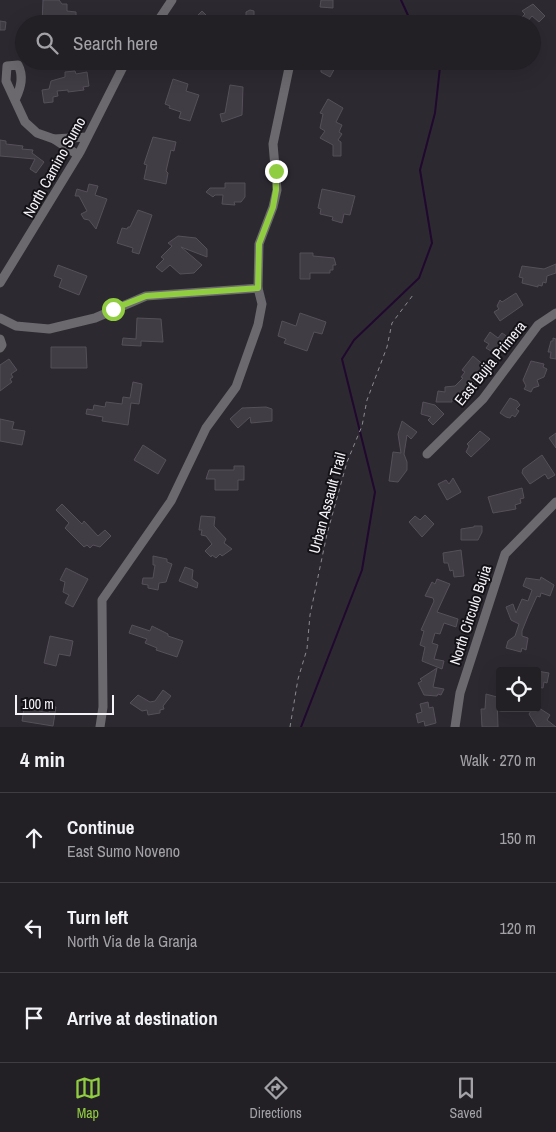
<!DOCTYPE html>
<html lang="en">
<head>
<meta charset="utf-8">
<style>
  body { margin:0; font-family:"Archivo Narrow",sans-serif; background:#2e2c32; color:#f1f3f6 }
  .controls { position:absolute; right:15px; bottom:15px; display:grid; overflow:hidden; border-radius:5px; box-shadow:0 5px 20px #0002 }
  .controls button { width:45px; height:45px; display:grid; place-items:center; padding:0; border:0; border-bottom:1px solid #3f3d42; background:#221f25; color:#f1f3f6; font:25px sans-serif }
  .scale { position:absolute; left:15px; bottom:12px; width:99px; box-sizing:border-box; padding-left:5px; border:2px solid #f5f2f8; border-top:0; font-size:14px; line-height:18px; white-space:nowrap; color:#f5f2f8; -webkit-text-stroke:4px #141216; paint-order:stroke }
  .stop { position:absolute; width:15px; height:15px; margin:-11px; border:4px solid #91cd40; border-radius:50%; background:#fff }
  .stop.end { background:#91cd40; border-color:#fff; box-shadow:0 1px 5px #0008 }
  .list { margin:0; padding:0; list-style:none }
  h2 { display:flex; justify-content:space-between; align-items:center; height:65px; margin:0; padding:0 20px; font-size:21px }
  h2 small { font-size:16px; font-weight:400; color:#a2a2a7 }
  .list li { display:grid; grid-template-columns:32px 1fr auto; gap:15px; align-items:center; box-sizing:border-box; height:90px; padding:0 20px; border-top:1px solid #3f3d42 }
  .list b { display:block; font-size:19px; white-space:nowrap }
  .list p { margin:0; font-size:16px; white-space:nowrap; color:#a2a2a7 }
  .list em { font-size:16px; font-style:normal; color:#a2a2a7 }
  .icon { flex:none; width:28px; height:28px; fill:none; stroke:currentColor; stroke-width:2; stroke-linecap:round; stroke-linejoin:round }
  .map { position:relative; flex:none; width:556px; height:727px; overflow:hidden }
  .search { position:absolute; background:#221f25; box-shadow:0 5px 20px #0002; left:15px; right:15px; top:15px; height:55px; display:flex; align-items:center; gap:12px; box-sizing:border-box; padding:0 18px; border-radius:28px; color:#a2a2a7; font-size:19px }
  .sheet { height:335px; background:#221f25 }
  nav { display:flex; justify-content:space-around; align-items:center; box-sizing:border-box; height:70px; border-top:1px solid #3f3d42; background:#221f25; font-size:14px; color:#a2a2a7 }
  nav a { display:grid; justify-items:center; gap:2px }
  nav .on { color:#91cd40 }
  .map>svg:first-child { display:block }
  .lines { fill:none; stroke-linecap:round; stroke-linejoin:round }
  .stream { stroke:#20082f; stroke-width:2 }
  .building { fill:#413d45; stroke:#555059 }
  .path { stroke:#8d8990; stroke-width:1; stroke-dasharray:4 4; stroke-linecap:butt }
  .minor { stroke:#6b696d; stroke-width:9 }
  .route { stroke:#91cd40; stroke-width:6 }
  .labels { text-anchor:middle; dominant-baseline:central; stroke-width:4; stroke-linejoin:round; paint-order:stroke }
  .street-label { font-size:15px; fill:#f5f2f8; stroke:#141216 }
</style>
</head>
<body>
<div class="map">
<svg width="556" height="727" viewBox="0 0 556 727">
  <rect width="100%" height="100%" fill="#2d2931"/>
  <g class="lines">
    <g class="stream">
      <path d="M401,0L412,24"/>
      <path d="M301,727L362,570L375,492L342,359L354,340L419,278L432,243L420,170L435,113L440,67L436,61"/>
    </g>
  </g>
  <g class="building">
    <path d="M43,0H59L62,4H67V11L76,12V15L79,17L78,24H42Z"/>
    <path d="M321,0H333V8L320,7Z"/>
    <path d="M533,4L545,16L539,22L532,16L527,22L522,17L525,14L522,11Z"/>
    <path d="M250,10L254,11V17L246,19V12Z"/>
    <path d="M202,11L207,16L202,24H189Z"/>
    <path d="M0,21L6,22L5,30H0Z"/>
    <path d="M324,61L337,64L330,77L321,72V67Z"/>
    <path d="M75,71L76,74L87,72L89,86L83,87L84,90L68,92V90L57,91L58,96L53,97V102L44,103L42,90L49,89L51,81L65,77V72Z"/>
    <path d="M173,79L188,84L186,91L199,95L190,121L179,118L181,112L169,108L170,106L165,104Z"/>
    <path d="M230,85L243,87L242,115L222,122L220,114L225,113Z"/>
    <path d="M328,99L343,108L336,122L342,125L339,132L342,134L338,140L341,142V156H333V145L320,138L325,131L320,128L323,114L320,113Z"/>
    <path d="M153,137L176,142L174,151L171,150L166,171L168,173L166,184L144,179L147,165L144,164Z"/>
    <path d="M0,140L6,141V144L23,146L22,149L33,150L32,153L44,162L36,173L30,169L35,159L0,156Z"/>
    <path d="M225,183H245V197L241,202H234L235,205L222,204L223,195H215L213,197L206,192L210,188H225Z"/>
    <path d="M89,184L98,186L95,195L107,199L96,229L89,220L84,219L81,214L87,211L79,196H75L77,189L87,192Z"/>
    <path d="M322,189L355,196L350,215L344,214L342,223L332,220L333,217L320,214L321,209L318,208Z"/>
    <path d="M138,210L152,215L139,254L132,252L133,248L117,243L122,228L127,229L128,227H130Z"/>
    <path d="M178,236L196,238L207,249V257L181,247L202,265L194,273L180,274L170,265L162,272L156,267L164,259L161,257L172,246L168,243Z"/>
    <path d="M300,253H313V256L334,258L336,265H333V270H330V273H310V279H300Z"/>
    <path d="M556,264V273L547,276L546,283L543,282L542,286L538,285V287L522,283L523,278L519,277L522,266L544,269Z"/>
    <path d="M58,265L87,276L79,295L59,287L62,279L54,276Z"/>
    <path d="M516,293L523,305L500,321L494,312L499,309L497,306L500,300L502,302Z"/>
    <path d="M300,313L326,322L322,334L314,332L307,351L284,343L286,339L278,336L282,321L296,326Z"/>
    <path d="M137,318L161,319L163,342L141,341V346L122,345L123,338L136,339Z"/>
    <path d="M490,332L498,338L502,333L508,337L494,353L486,348L489,344L484,341Z"/>
    <path d="M553,338L556,339V359L550,358L551,352H548L551,341H553Z"/>
    <path d="M51,347H86L87,368H51Z"/>
    <path d="M473,356L486,367L467,389L456,398L452,399V402H436L438,391L445,392V387L455,386L463,378L461,377L465,372L462,370Z"/>
    <path d="M9,359L17,370L11,374L13,377L10,379L12,382L0,391V365Z"/>
    <path d="M531,361L544,364L543,367L547,369L544,377L537,380L539,386L533,388L531,392L524,389L526,386L523,380Z"/>
    <path d="M133,382L142,384L139,404L131,403L128,425L102,421L103,417L86,414L87,409L93,410L94,405L105,407L106,402L122,404L123,397L130,398Z"/>
    <path d="M510,398L517,401L520,405L516,409L519,411L515,417L512,415L510,418L506,417L500,413Z"/>
    <path d="M423,402L435,405L444,414L433,425L428,420L431,417L421,414Z"/>
    <path d="M266,407L272,409V421L251,423L250,417L238,428L230,419L242,408Z"/>
    <path d="M0,419L14,422L12,429L25,431L22,445L0,441Z"/>
    <path d="M402,421L417,432L411,439L407,435L404,454L407,462V470L398,482L389,481L393,452L401,453L398,434Z"/>
    <path d="M480,431L490,439L471,457L466,452L469,446L467,444Z"/>
    <path d="M556,433V448L549,438Z"/>
    <path d="M143,445L166,460L158,474L134,460Z"/>
    <path d="M542,455L555,475L548,479L545,474L530,484L522,473L523,469Z"/>
    <path d="M234,466H244V480H238V490H215V479H206L209,470H234Z"/>
    <path d="M453,478L461,492L447,500L438,484L446,480L449,484Z"/>
    <path d="M522,488L524,498L520,499L521,503L515,505L516,509L493,513L488,497Z"/>
    <path d="M62,504L82,524L84,521L98,536L105,530L111,536L100,547L93,545L90,548L87,545L84,547L65,528L69,523L56,510Z"/>
    <path d="M425,515L434,524L422,537L409,522L415,516L420,520Z"/>
    <path d="M201,516L215,517L214,526L226,539L224,543L232,549L222,556L220,554L216,558L212,555L211,557L205,551L212,544L206,536L201,535L202,530H199Z"/>
    <path d="M474,526H482V532L478,540H461V529L474,527Z"/>
    <path d="M461,550L464,576L454,577L453,570L450,571L448,563H444L443,553Z"/>
    <path d="M153,556L167,559V562L172,564L166,582L159,583L158,590L148,588V585L142,584L143,578H153L155,565H153Z"/>
    <path d="M185,567L193,570L192,579L198,583L197,588L179,581Z"/>
    <path d="M66,568L88,579L73,607L65,603L69,595L63,592L65,582L60,580Z"/>
    <path d="M541,577L554,585L550,596L541,593L540,597L537,596L528,616L522,631V636L528,638L526,650L522,648L521,652L506,648L508,641L515,636L519,624L511,620L506,607L513,604L516,613L522,599L528,601L532,590L523,586L526,578L540,580Z"/>
    <path d="M437,579L450,584L437,612L458,619L456,627L444,623L440,634L435,633L432,643L438,645L434,659L444,661L442,669L422,661L425,647L420,645L424,631L421,630L434,601L433,598L425,596L432,582L435,584Z"/>
    <path d="M132,625L150,631L152,626L168,634V636L183,641L177,657L156,650L157,648L145,643L147,639L129,633Z"/>
    <path d="M50,636L73,641L70,656L59,654L56,666L44,663Z"/>
    <path d="M437,668L433,687L444,689L441,695L438,694L437,696L424,695L418,683L422,681L420,679Z"/>
    <path d="M537,671L549,673L547,683L544,682L543,688L537,687Z"/>
    <path d="M163,690L171,696L163,706L164,709L160,710V713L148,715L147,710L142,711L130,703L138,695L150,702L155,701Z"/>
    <path d="M486,694L497,697L498,727H482L481,709H485Z"/>
    <path d="M25,702L40,704L39,711L49,713L50,706L56,707L53,726L22,721Z"/>
    <path d="M428,702L429,708L433,707L436,723L425,726L424,721L418,723L416,714L422,712L420,704Z"/>
    <path d="M533,708H539L550,715L547,720L556,727H537L529,714Z"/>
  </g>
  <g class="lines">
    <path class="path" d="M290,727L298,679L307,649L310,615L327,534L347,462L362,426L367,400L387,347L392,323L413,295"/>
    <g class="minor">
      <path d="M156,24L172,0"/>
      <path d="M16,98C21,87 24,76 18,65L7,66L6,81L25,122L37,133L54,139"/>
      <path d="M78,155L54,139L87,137"/>
      <path d="M0,283L80,152L126,61"/>
      <path d="M0,318L16,326L49,329L95,318L146,296L258,288"/>
      <path d="M0,339L2,345L0,348"/>
      <path d="M427,454L483,399L538,325L556,313"/>
      <path d="M100,727L103,707L102,600L171,501L206,428L236,387L258,325L262,304L258,288L259,244L273,207L277,190L273,144L289,68"/>
      <path d="M455,727L460,693L505,554L556,502"/>
    </g>
  </g>
  <g class="lines">
    <path class="route" d="M113,309L146,296L258,288L259,244L273,207L276,190V171"/>
  </g>
  <g class="labels">
    <g class="street-label">
      <text transform="translate(54 167) rotate(-61)">North Camino Sumo</text>
      <text transform="translate(490 363) rotate(-51)">East Bujia Primera</text>
      <text transform="translate(327 503) rotate(-75)">Urban Assault Trail</text>
      <text transform="translate(470 615) rotate(-72)">North Circulo Bujia</text>
    </g>
  </g>
</svg>
<div class="controls">
<button><svg class="icon" aria-label="locate" viewBox="0 0 24 24"><circle cx="12" cy="12" r="6"/><path d="M12 2v4M12 18v4M2 12h4M18 12h4"/></svg></button>
</div>
<div class="scale">100 m</div>
<div class="stop" style="left:113px;top:309px"></div>
<div class="stop end" style="left:276px;top:171px"></div>
<div class="search"><svg class="icon" aria-label="search" viewBox="0 0 24 24"><circle cx="10" cy="10" r="6"/><path d="M15 15l6 6"/></svg>Search here</div>
</div>
<section class="sheet">
<h2>4 min<small>Walk · 270 m</small></h2>
<ul class="list">
<li><svg class="icon" aria-label="ahead" viewBox="0 0 24 24"><path d="M12 20V5M6 11l6-6 6 6"/></svg><div><b>Continue</b><p>East Sumo Noveno</p></div><em>150 m</em></li>
<li><svg class="icon" aria-label="left" viewBox="0 0 24 24"><path d="M17 20v-9H6M10 6l-5 5 5 5"/></svg><div><b>Turn left</b><p>North Via de la Granja</p></div><em>120 m</em></li>
<li><svg class="icon" aria-label="arrive" viewBox="0 0 24 24"><path d="M6 21V4h12l-3 4 3 4H6"/></svg><div><b>Arrive at destination</b></div></li>
</ul>
</section>
<nav>
<a class="on"><svg class="icon" aria-label="map" viewBox="0 0 24 24"><path d="M3 6l6-2 6 2 6-2v14l-6 2-6-2-6 2zM9 4v14M15 6v14"/></svg>Map</a>
<a><svg class="icon" aria-label="directions" viewBox="0 0 24 24"><path d="M12 3l9 9-9 9-9-9zM9 14v-3h6M13 9l2 2-2 2"/></svg>Directions</a>
<a><svg class="icon" aria-label="saved" viewBox="0 0 24 24"><path d="M7 4h10v16l-5-4-5 4z"/></svg>Saved</a>
</nav>
</body>
</html>
